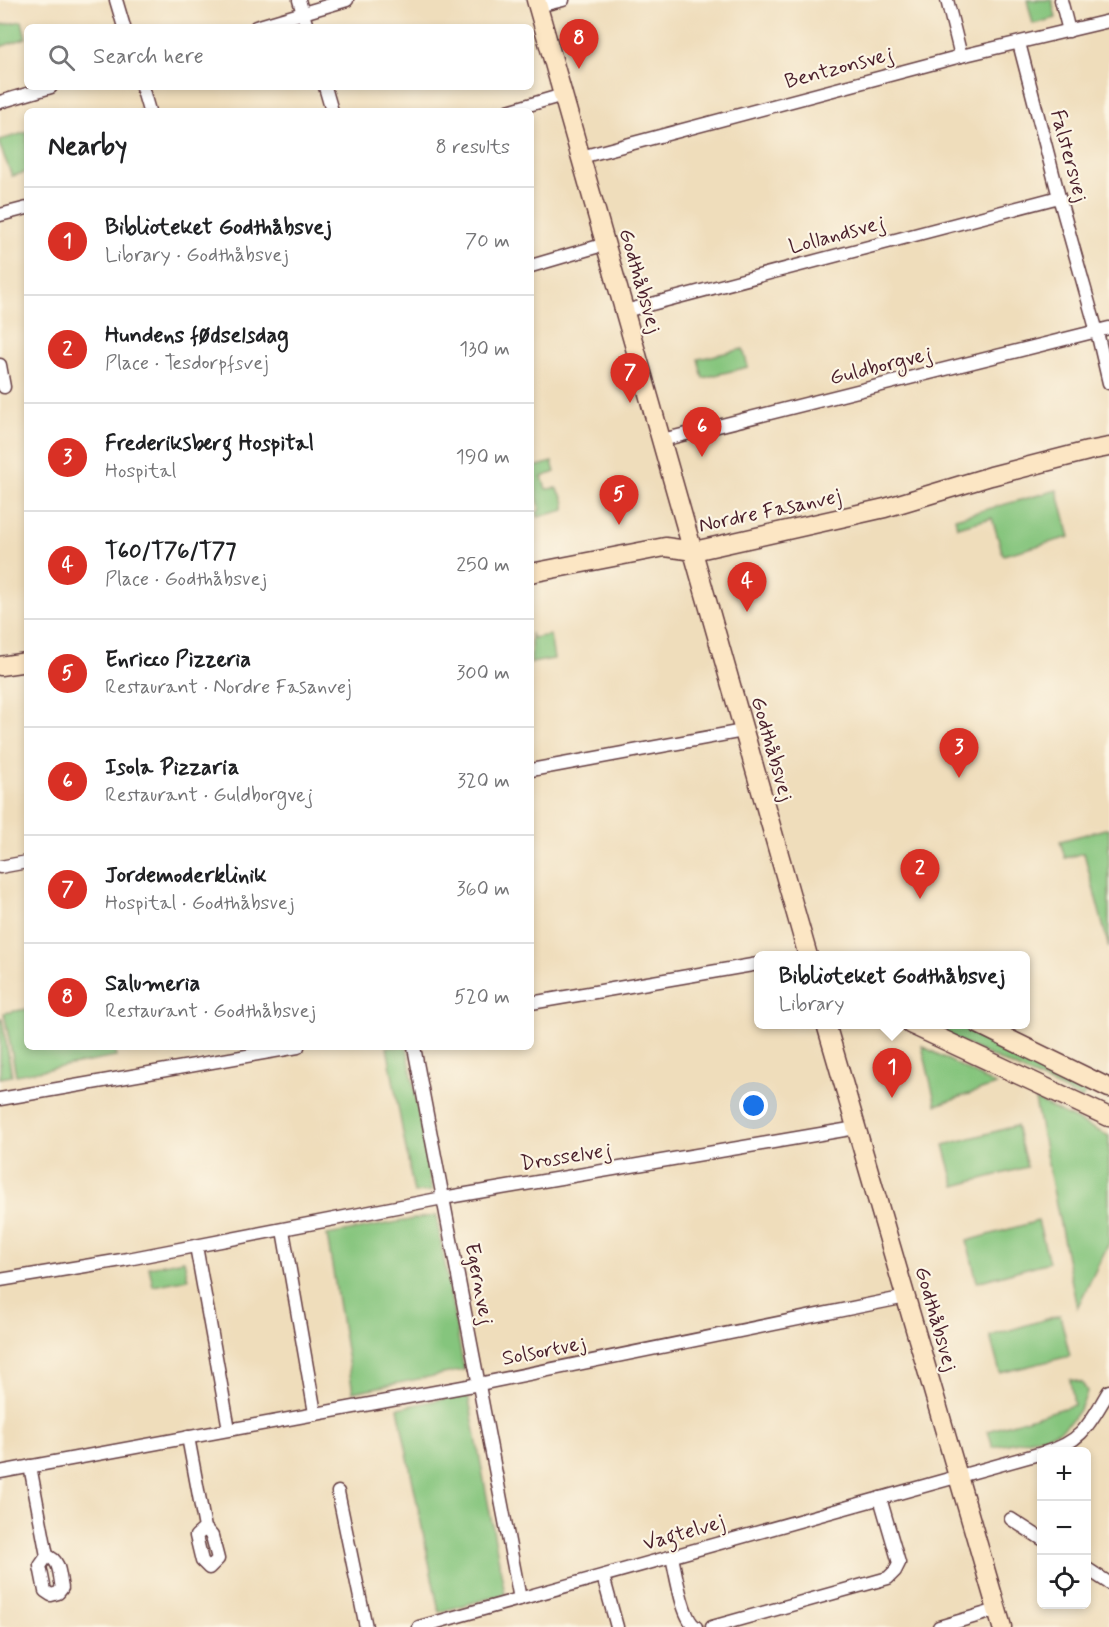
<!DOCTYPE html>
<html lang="en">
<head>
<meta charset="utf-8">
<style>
  body { margin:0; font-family:Mynerve,sans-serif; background:#f2f2f2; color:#202124 }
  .controls { position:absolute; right:18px; bottom:18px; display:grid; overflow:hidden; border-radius:9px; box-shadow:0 3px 9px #0003 }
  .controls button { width:54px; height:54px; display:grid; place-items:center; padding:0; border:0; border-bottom:2px solid #e0e0e0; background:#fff; color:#202124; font:30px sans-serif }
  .you { position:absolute; left:754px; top:1106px; width:21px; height:21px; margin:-15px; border:4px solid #fff; border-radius:50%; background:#1a73e8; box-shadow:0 0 0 9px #1a73e833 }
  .badge { display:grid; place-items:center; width:39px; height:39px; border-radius:50%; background:#d93025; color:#fff; font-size:20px; font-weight:700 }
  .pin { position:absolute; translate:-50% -50px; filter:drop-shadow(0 2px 3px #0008) }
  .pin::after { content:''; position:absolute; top:32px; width:21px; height:18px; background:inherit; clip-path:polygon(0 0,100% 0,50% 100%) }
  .popup { position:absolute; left:754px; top:951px; width:276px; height:78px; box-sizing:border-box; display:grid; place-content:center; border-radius:9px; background:#fff; filter:drop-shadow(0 2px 4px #0005); font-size:20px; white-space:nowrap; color:#757577 }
  .popup b { font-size:22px; color:#202124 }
  .popup::after { content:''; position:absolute; left:50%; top:100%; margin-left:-12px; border:12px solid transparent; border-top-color:#fff }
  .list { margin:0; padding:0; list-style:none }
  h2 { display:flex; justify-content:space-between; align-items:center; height:78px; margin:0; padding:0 24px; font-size:26px }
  h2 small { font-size:20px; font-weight:400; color:#757577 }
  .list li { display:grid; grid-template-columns:39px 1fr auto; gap:18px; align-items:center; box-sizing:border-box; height:108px; padding:0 24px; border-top:2px solid #e0e0e0 }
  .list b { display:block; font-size:22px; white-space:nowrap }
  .list p { margin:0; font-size:20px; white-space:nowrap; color:#757577 }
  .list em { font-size:20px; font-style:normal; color:#757577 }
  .icon { flex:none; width:33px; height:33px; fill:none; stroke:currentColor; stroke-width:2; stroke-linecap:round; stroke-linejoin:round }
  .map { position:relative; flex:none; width:1109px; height:1627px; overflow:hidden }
  .search { position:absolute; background:#fff; box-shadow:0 3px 9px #0003; left:24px; top:24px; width:510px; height:66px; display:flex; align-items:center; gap:15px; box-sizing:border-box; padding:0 21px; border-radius:9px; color:#757577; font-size:22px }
  .panel { position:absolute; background:#fff; box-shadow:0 3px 9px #0003; left:24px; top:108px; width:510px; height:942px; border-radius:9px }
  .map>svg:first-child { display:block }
  .green { fill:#85c57d; stroke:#687254; stroke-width:1.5 }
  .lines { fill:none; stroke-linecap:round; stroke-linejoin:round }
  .street-casing { stroke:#633c41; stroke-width:15 }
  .secondary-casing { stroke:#633c41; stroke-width:21 }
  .street { stroke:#fff; stroke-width:12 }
  .secondary { stroke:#fce6c4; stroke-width:18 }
  .labels { text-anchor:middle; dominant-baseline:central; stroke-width:4.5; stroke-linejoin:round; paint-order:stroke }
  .street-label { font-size:21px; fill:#4a1f2b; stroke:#fcf5e5 }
</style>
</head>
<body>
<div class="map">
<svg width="1109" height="1627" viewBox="0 0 1109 1627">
  <rect width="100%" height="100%" fill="#fcf5e5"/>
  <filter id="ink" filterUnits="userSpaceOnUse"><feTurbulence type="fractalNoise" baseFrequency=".0167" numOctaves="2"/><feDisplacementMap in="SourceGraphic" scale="12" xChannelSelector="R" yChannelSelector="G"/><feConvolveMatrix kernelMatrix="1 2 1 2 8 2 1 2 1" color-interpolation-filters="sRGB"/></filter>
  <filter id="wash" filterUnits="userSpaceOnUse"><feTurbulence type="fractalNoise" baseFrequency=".008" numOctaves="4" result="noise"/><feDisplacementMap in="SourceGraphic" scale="24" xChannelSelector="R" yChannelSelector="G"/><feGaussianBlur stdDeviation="1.35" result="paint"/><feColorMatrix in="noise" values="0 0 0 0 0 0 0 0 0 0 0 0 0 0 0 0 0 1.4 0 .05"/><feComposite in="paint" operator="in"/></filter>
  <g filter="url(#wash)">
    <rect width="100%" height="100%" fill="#efddbb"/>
    <g class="green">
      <path d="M1027,0H1052L1056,18L1033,24Z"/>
      <path d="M22,21L26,38L0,47V25Z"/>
      <path d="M27,132V172L12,176L0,146V140Z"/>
      <path d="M743,349L748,367L703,378L698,359Z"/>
      <path d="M552,462L555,472L542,477L546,489L556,488C562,495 566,500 565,510L538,517L537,512L540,510L531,468Z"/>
      <path d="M1057,490L1070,537L1003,555L992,518L957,527L955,518Z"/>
      <path d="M531,633L532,638L550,635L554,659L531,663Z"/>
      <path d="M1109,828V948L1084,853L1065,858L1060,841Z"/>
      <path d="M27,1009V1047H114L116,1057L16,1075L4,1013Z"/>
      <path d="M0,1019H2L12,1076L0,1078Z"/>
      <path d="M925,1025H957L1088,1087L1082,1099Z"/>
      <path d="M922,1046L996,1085L936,1105Z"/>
      <path d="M387,1047H407L432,1191L414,1193Z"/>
      <path d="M1035,1100L1109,1136V1243L1077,1308Z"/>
      <path d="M1016,1126L1027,1167L955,1186L944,1145Z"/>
      <path d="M436,1215L464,1370L353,1392L327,1235Z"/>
      <path d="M1038,1221L1049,1262L977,1282L967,1241Z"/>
      <path d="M184,1260L188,1279L153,1286L149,1267Z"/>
      <path d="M1060,1315L1070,1356L1000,1373L990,1336Z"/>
      <path d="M1070,1379L1082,1383L1087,1391C1085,1405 1070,1425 1057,1432C1043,1438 1010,1443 993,1447L988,1431L1074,1405Z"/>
      <path d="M468,1394L505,1594L439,1612L398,1408Z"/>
    </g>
  </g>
  <g filter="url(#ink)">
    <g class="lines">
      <g class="street-casing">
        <g id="street">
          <path d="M116,0L124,27"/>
          <path d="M299,0L307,27"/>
          <path d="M947,0L961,56"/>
          <path d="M1061,0L1069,31"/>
          <path d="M538,6L563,0"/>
          <path d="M256,27L347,0"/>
          <path d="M1019,43L1059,197L1097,332L1109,383"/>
          <path d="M142,87L149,111"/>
          <path d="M325,87L332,111"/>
          <path d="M0,102L51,87"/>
          <path d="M508,111L563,95"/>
          <path d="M581,157L961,56L1109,21"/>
          <path d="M0,215L27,208"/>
          <path d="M531,266L606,244"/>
          <path d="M625,311L1059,197"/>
          <path d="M0,365L4,387"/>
          <path d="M662,440L1109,328"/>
          <path d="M531,770L743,731"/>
          <path d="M0,867L27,862"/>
          <path d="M531,1003L758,964"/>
          <path d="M414,1047L520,1599"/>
          <path d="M0,1099L298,1047"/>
          <path d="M283,1230L315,1413"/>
          <path d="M196,1246L229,1429"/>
          <path d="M0,1280L128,1259L443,1198L856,1128"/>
          <path d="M188,1437L205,1528L212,1536L218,1559L209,1568L202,1561L196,1536L205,1528"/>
          <path d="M1046,1452C1084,1441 1090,1422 1109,1391"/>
          <path d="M30,1466L47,1556"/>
          <path d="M0,1472L479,1384L906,1297"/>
          <path d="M338,1492L366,1627"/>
          <path d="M1011,1519L1042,1539"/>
          <path d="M47,1556C61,1560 59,1576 62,1588L58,1593L51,1595L45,1591L40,1566Z"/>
          <path d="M672,1557C676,1573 682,1619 696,1627"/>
          <path d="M1086,1568L1109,1583"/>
          <path d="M603,1576L617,1627"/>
          <path d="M419,1627L1042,1453"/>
          <path d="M712,1627L888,1578L895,1571L899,1563L880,1498"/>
          <path d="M939,1627L997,1610"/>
        </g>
      </g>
      <g class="secondary-casing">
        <g id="secondary">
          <path d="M536,0L808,956"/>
          <path d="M531,573L665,547L694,551L885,508L991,476L1088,451L1109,447"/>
          <path d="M0,666L27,662"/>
          <path d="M826,1024L1002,1627"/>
          <path d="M910,1024L1109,1117"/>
          <path d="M978,1024L1109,1088"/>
        </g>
      </g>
      <use href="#street" class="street"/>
      <use href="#secondary" class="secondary"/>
    </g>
  </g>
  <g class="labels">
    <g class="street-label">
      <text transform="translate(839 68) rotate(-15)">Bentzonsvej</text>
      <text transform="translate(1069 156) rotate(75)">Falstersvej</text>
      <text transform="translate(837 235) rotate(-15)">Lollandsvej</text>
      <text transform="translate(640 281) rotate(74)">Godthåbsvej</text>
      <text transform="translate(881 366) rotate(-14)">Guldborgvej</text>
      <text transform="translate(770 511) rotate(-12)">Nordre Fasanvej</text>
      <text transform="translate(772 749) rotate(74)">Godthåbsvej</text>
      <text transform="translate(566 1157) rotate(-9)">Drosselvej</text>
      <text transform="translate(479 1284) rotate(79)">Egernvej</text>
      <text transform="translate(936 1319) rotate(74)">Godthåbsvej</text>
      <text transform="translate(544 1351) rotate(-11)">Solsortvej</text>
      <text transform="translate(684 1533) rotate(-16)">Vagtelvej</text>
    </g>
  </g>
</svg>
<div class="controls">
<button>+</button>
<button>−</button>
<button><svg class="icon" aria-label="locate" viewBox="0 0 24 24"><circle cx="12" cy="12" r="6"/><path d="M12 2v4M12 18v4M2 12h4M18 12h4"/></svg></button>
</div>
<div class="you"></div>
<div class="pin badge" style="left:892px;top:1098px">1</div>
<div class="popup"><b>Biblioteket Godthåbsvej</b>Library</div>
<div class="pin badge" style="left:920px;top:899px">2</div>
<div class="pin badge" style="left:959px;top:778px">3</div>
<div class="pin badge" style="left:747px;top:612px">4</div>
<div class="pin badge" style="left:619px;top:525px">5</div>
<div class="pin badge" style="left:702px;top:457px">6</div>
<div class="pin badge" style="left:630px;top:403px">7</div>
<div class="pin badge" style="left:579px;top:69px">8</div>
<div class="search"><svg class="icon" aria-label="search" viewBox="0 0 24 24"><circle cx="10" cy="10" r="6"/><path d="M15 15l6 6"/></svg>Search here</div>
<section class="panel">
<h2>Nearby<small>8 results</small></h2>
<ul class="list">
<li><span class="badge">1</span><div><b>Biblioteket Godthåbsvej</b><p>Library · Godthåbsvej</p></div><em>70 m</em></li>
<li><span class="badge">2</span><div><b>Hundens fødselsdag</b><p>Place · Tesdorpfsvej</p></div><em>130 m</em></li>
<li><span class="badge">3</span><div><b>Frederiksberg Hospital</b><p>Hospital</p></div><em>190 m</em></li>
<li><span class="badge">4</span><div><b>T60/T76/T77</b><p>Place · Godthåbsvej</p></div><em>250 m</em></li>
<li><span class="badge">5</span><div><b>Enricco Pizzeria</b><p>Restaurant · Nordre Fasanvej</p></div><em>300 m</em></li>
<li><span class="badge">6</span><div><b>Isola Pizzaria</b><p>Restaurant · Guldborgvej</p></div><em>320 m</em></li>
<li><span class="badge">7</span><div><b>Jordemoderklinik</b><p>Hospital · Godthåbsvej</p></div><em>360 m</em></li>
<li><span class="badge">8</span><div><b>Salumeria</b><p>Restaurant · Godthåbsvej</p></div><em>520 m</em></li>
</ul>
</section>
</div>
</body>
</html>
